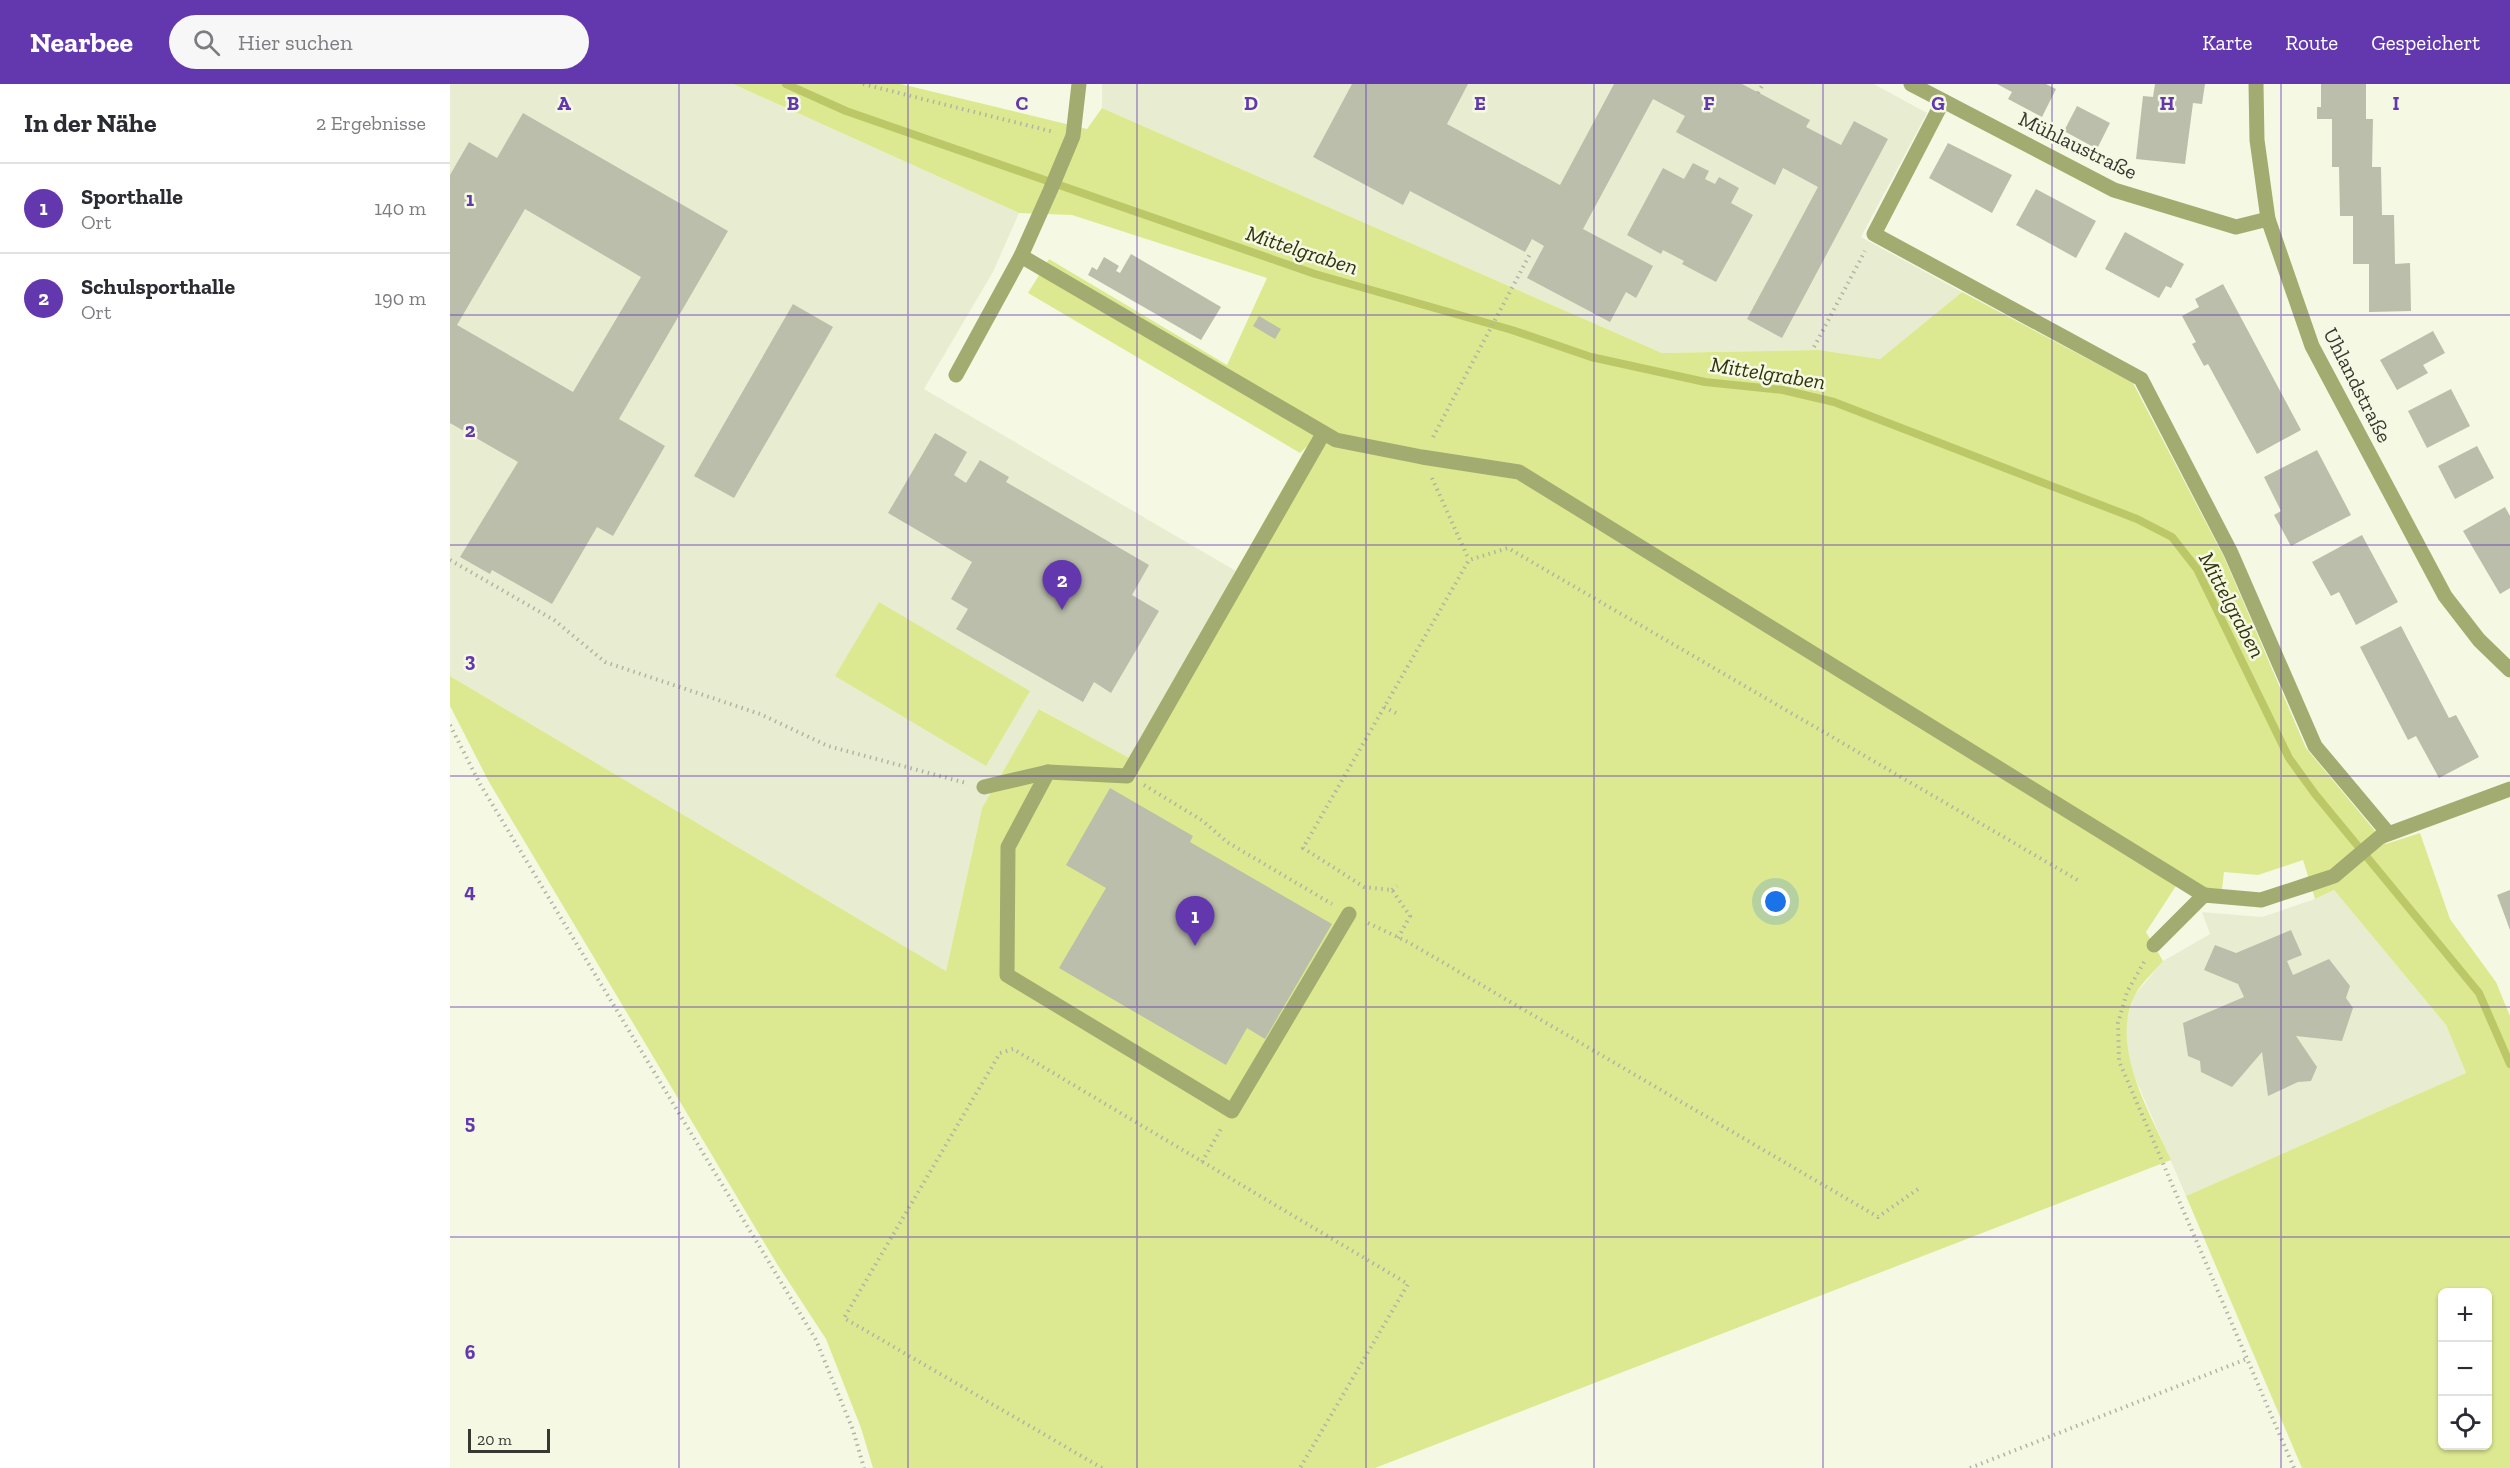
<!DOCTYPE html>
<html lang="de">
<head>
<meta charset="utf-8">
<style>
  body { margin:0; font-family:"Zilla Slab",serif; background:#f7f7f7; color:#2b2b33 }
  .controls { position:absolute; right:18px; bottom:18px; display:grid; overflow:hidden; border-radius:9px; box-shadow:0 2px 4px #0004 }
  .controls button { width:54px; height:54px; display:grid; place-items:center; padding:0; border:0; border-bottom:2px solid #e1e1e2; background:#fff; color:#2b2b33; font:30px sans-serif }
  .scale { position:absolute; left:18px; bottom:15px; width:82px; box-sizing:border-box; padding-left:6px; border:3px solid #373931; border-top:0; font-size:16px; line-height:21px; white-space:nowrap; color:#373931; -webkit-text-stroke:4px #f5f9e4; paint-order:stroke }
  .you { position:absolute; left:1326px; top:818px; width:21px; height:21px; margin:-15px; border:4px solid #fff; border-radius:50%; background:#1a73e8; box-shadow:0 0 0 9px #1a73e833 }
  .badge { display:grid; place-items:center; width:39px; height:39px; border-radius:50%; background:#6338af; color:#fff; font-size:20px; font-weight:700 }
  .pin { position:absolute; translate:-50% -50px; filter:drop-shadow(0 2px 3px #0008) }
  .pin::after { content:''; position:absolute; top:32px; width:21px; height:18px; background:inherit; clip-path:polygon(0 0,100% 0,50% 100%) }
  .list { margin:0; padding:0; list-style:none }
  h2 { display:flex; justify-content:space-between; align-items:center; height:78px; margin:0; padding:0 24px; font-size:26px }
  h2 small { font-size:20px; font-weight:400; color:#7c7c81 }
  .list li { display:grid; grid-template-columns:39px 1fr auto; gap:18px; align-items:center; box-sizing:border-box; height:90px; padding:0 24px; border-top:2px solid #e1e1e2 }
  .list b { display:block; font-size:22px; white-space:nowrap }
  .list p { margin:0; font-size:20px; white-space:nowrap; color:#7c7c81 }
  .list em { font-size:20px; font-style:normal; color:#7c7c81 }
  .icon { flex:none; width:33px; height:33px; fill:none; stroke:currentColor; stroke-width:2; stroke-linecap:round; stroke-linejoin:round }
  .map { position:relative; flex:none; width:2060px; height:1384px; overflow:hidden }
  header { display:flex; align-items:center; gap:36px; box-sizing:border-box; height:84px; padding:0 30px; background:#6338af; color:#fff }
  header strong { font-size:28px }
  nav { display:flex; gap:33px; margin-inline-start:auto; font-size:21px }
  .search { width:420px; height:54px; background:#f7f7f7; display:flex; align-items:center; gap:15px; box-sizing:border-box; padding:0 21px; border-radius:33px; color:#7c7c81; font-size:22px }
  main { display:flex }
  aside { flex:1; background:#fff }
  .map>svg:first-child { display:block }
  .built { fill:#e8edd1 }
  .green { fill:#dde991; fill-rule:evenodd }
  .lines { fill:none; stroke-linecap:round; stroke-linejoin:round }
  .stream { stroke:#bcc868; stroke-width:8 }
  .building { fill:#babeaa; fill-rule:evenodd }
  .path { stroke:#b1b4a4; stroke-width:4; stroke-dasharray:1.5 4.5; stroke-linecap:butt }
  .minor { stroke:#a3ac70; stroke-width:15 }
  .grid { fill:none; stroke:#6338af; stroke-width:1.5; stroke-opacity:0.55 }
  .labels { text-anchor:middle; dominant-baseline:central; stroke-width:5; stroke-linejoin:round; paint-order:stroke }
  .street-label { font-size:21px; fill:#373931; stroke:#f5f9e4 }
  .water-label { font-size:22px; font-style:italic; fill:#31350c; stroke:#f5f9e4 }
  .grid-label { font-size:20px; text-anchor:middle; font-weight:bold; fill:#6338af; stroke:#f5f9e4; stroke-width:5; stroke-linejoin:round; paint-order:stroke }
</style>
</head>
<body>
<header>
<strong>Nearbee</strong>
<div class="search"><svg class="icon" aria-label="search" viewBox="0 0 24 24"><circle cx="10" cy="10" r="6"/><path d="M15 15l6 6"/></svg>Hier suchen</div>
<nav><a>Karte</a><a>Route</a><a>Gespeichert</a></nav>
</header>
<main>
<aside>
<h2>In der Nähe<small>2 Ergebnisse</small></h2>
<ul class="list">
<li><span class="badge">1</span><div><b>Sporthalle</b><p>Ort</p></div><em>140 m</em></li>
<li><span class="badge">2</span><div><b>Schulsporthalle</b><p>Ort</p></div><em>190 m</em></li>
</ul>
</aside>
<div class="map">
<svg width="2060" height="1384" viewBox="0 0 2060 1384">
  <rect width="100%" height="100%" fill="#f5f9e4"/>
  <g class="built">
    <path d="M0,0H283L569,129L543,188L474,305L786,487L679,675L590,625L532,724L496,887L0,592Z"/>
    <path d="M652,0H1424L1477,29L1411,153L1512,208L1430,275L1369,266L1212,269L652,24Z"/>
    <path d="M1884,806L1996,941L2016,989L1736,1112L1677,975L1675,942L1684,912L1713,877L1760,850L1752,828L1812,833L1865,815Z"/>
  </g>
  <g class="green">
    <path d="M283,0H451L637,45L652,24L1212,269L1369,266L1430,275L1512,208L1683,299L1774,473L1856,664L1936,760L1970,749L2000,835L2046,898L2060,932V1384H1852L1736,1112L2016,989L1996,941L1884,806L1865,815L1853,776L1808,791L1774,788L1771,814L1726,802L1696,848L1713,877C1704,888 1690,900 1684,913C1660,964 1700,1028 1721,1076L925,1384H423L411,1344L376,1255L327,1180L39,698L0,622V592L496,887L532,724L589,625L679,674L857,362L850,369L578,209L599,175L777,281L817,194L622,131L569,129ZM1992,1208H2038V1362H1992Z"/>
    <path d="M429,518L580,607L536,682L385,592Z"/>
  </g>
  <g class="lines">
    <path class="stream" d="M336,0L396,27L865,190L1062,246L1141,273L1255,298L1333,306L1384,318L1687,435L1722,453L1747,485L1839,674L1865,710L2029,909L2060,980"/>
  </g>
  <g class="building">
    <path d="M902,0H1018L997,40L1110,101L1164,0H1292L1360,36L1356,43L1391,61L1404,37L1438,55L1332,254L1297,235L1368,103L1333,84L1325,101L1226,48L1235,32L1203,15L1133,145L1203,182L1186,214L1176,208L1160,238L1077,194L1094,162L1082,155L1075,168L960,107L953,121L863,73Z"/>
    <path d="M1547,0H1596L1606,5L1592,33L1558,15L1562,8Z"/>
    <path d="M1705,0H1755L1752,20L1743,19L1735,80L1686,75L1693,12L1703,13Z"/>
    <path d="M1871,0H1916V35H1923L1922,83H1931L1932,131H1944L1945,180L1960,179L1961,227L1919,228V180H1903V132H1890L1889,83H1882V35H1867V23H1871Z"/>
    <path d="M1627,22L1660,39L1647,65L1614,47Z"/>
    <path d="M73,29L278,147L169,335L215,362L163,452L147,443L102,520L42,486L40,490L10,473L68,378L0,339V91L19,58L47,74ZM75,125L191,193L123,308L7,241Z"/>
    <path d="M1498,59L1562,91L1542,129L1479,94Z"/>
    <path d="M1243,79L1259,87L1255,95L1265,100L1269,93L1289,104L1281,119L1303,131L1266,198L1232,180L1234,177L1213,166L1211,170L1177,151L1213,84L1234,95Z"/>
    <path d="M1586,105L1646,137L1626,174L1566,141Z"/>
    <path d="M1675,148L1734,180L1721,204L1716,202L1709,214L1655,185Z"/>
    <path d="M681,170L771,223L751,256L638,191L642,183L647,186L654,173L669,182L666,187L670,189Z"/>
    <path d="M1773,200L1851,346L1807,370L1758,280L1754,282L1742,260L1746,258L1732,232L1749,223L1745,215Z"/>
    <path d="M343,220L383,243L284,414L244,392Z"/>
    <path d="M809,232L831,245L825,255L803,242Z"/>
    <path d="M1983,247L1995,269L1973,281L1978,289L1947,306L1930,276Z"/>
    <path d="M2001,305L2020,342L1977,364L1958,327Z"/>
    <path d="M485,349L517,368L504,391L516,399L530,376L559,393L556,398L699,481L682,511L709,527L661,609L644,598L633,618L506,545L518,525L501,515L522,478L438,429Z"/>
    <path d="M2027,362L2044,394L2005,415L1988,382Z"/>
    <path d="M1867,366L1901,431L1841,462L1824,431L1831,427L1814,393Z"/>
    <path d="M2055,423L2060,432V504L2050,510L2013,447Z"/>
    <path d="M1912,451L1948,518L1906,541L1889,508L1881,512L1862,478Z"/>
    <path d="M1951,542L1999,634L2006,631L2029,673L1989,694L1966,652L1958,656L1910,563Z"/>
    <path d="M660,704L743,752L740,758L882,840L815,955L797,944L776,981L609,884L656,804L616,781Z"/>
    <path d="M2060,806V846L2047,811Z"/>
    <path d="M1841,846L1852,871L1837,877L1843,891L1879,875L1900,902L1896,914L1903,924L1892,957L1846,952L1867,983L1861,997L1848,998L1818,1012L1812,968L1782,1003L1751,988L1750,977L1738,972L1733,939L1794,913L1788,900L1754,886L1765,861L1786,869Z"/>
  </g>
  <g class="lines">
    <g class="path">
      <path d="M413,0L604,48"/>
      <path d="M1308,9L1313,0"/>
      <path d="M1364,263L1415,167"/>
      <path d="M983,353L1081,168"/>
      <path d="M982,394L1019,476"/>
      <path d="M0,476L104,536L155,578L310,630L378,662L516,699"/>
      <path d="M934,623L946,629"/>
      <path d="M0,641L30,700L366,1256L403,1346L414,1384"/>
      <path d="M694,701L753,737L777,758L882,820"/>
      <path d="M942,806L947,802"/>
      <path d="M918,839L958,858L1428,1133L1471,1103"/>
      <path d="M948,854L960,832L942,806L914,803L853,764L1019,476L1058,464L1631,798"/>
      <path d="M1694,878L1677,908L1668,939L1669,977L1844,1384"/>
      <path d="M752,1078L772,1043"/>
      <path d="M652,1384L394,1234L550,969L563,965L958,1200L850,1384"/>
      <path d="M1520,1384L1799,1274"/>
    </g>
    <g class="minor">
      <path d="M1461,0L1664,106L1786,143L1818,135"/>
      <path d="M1806,0L1807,56L1818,135L1862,262L1995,512L2029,556L2060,586"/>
      <path d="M1493,17L1424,150L1691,295L1781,469L1865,662L1938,749"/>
      <path d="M571,172L886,356L972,373L1069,388L1754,811"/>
      <path d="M506,291L571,172L600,107L623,52L629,0"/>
      <path d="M598,688L558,763L557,891L782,1027L899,830"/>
      <path d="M534,703L598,688L677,692L873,350"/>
      <path d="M1704,861L1754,811L1811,816L1860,800L1884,792L1930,753L2060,705"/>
    </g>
  </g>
  <path class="grid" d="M229,0V1384M458,0V1384M687,0V1384M916,0V1384M1144,0V1384M1373,0V1384M1602,0V1384M1831,0V1384M0,231H2060M0,461H2060M0,692H2060M0,923H2060M0,1153H2060"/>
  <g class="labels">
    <g class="street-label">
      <text transform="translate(1628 61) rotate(26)">Mühlaustraße</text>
      <text transform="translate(1908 301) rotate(63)">Uhlandstraße</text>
    </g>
    <g class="water-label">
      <text transform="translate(852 166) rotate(18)">Mittelgraben</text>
      <text transform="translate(1318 289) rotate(9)">Mittelgraben</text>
      <text transform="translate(1782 521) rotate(62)">Mittelgraben</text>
    </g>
  </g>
  <g class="grid-label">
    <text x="114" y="26">A</text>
    <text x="343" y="26">B</text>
    <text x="572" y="26">C</text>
    <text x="801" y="26">D</text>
    <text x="1030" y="26">E</text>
    <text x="1259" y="26">F</text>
    <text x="1488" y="26">G</text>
    <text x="1717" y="26">H</text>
    <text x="1946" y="26">I</text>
    <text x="20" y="122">1</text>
    <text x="20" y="353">2</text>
    <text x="20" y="583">3</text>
    <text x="20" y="814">4</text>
    <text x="20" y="1045">5</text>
    <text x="20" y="1275">6</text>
  </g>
</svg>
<div class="controls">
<button>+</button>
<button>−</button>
<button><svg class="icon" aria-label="locate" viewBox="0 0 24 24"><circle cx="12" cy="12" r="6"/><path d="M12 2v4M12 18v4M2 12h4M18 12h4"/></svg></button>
</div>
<div class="scale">20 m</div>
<div class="you"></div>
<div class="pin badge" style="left:745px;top:862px">1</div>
<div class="pin badge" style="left:612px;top:526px">2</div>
</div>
</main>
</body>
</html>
